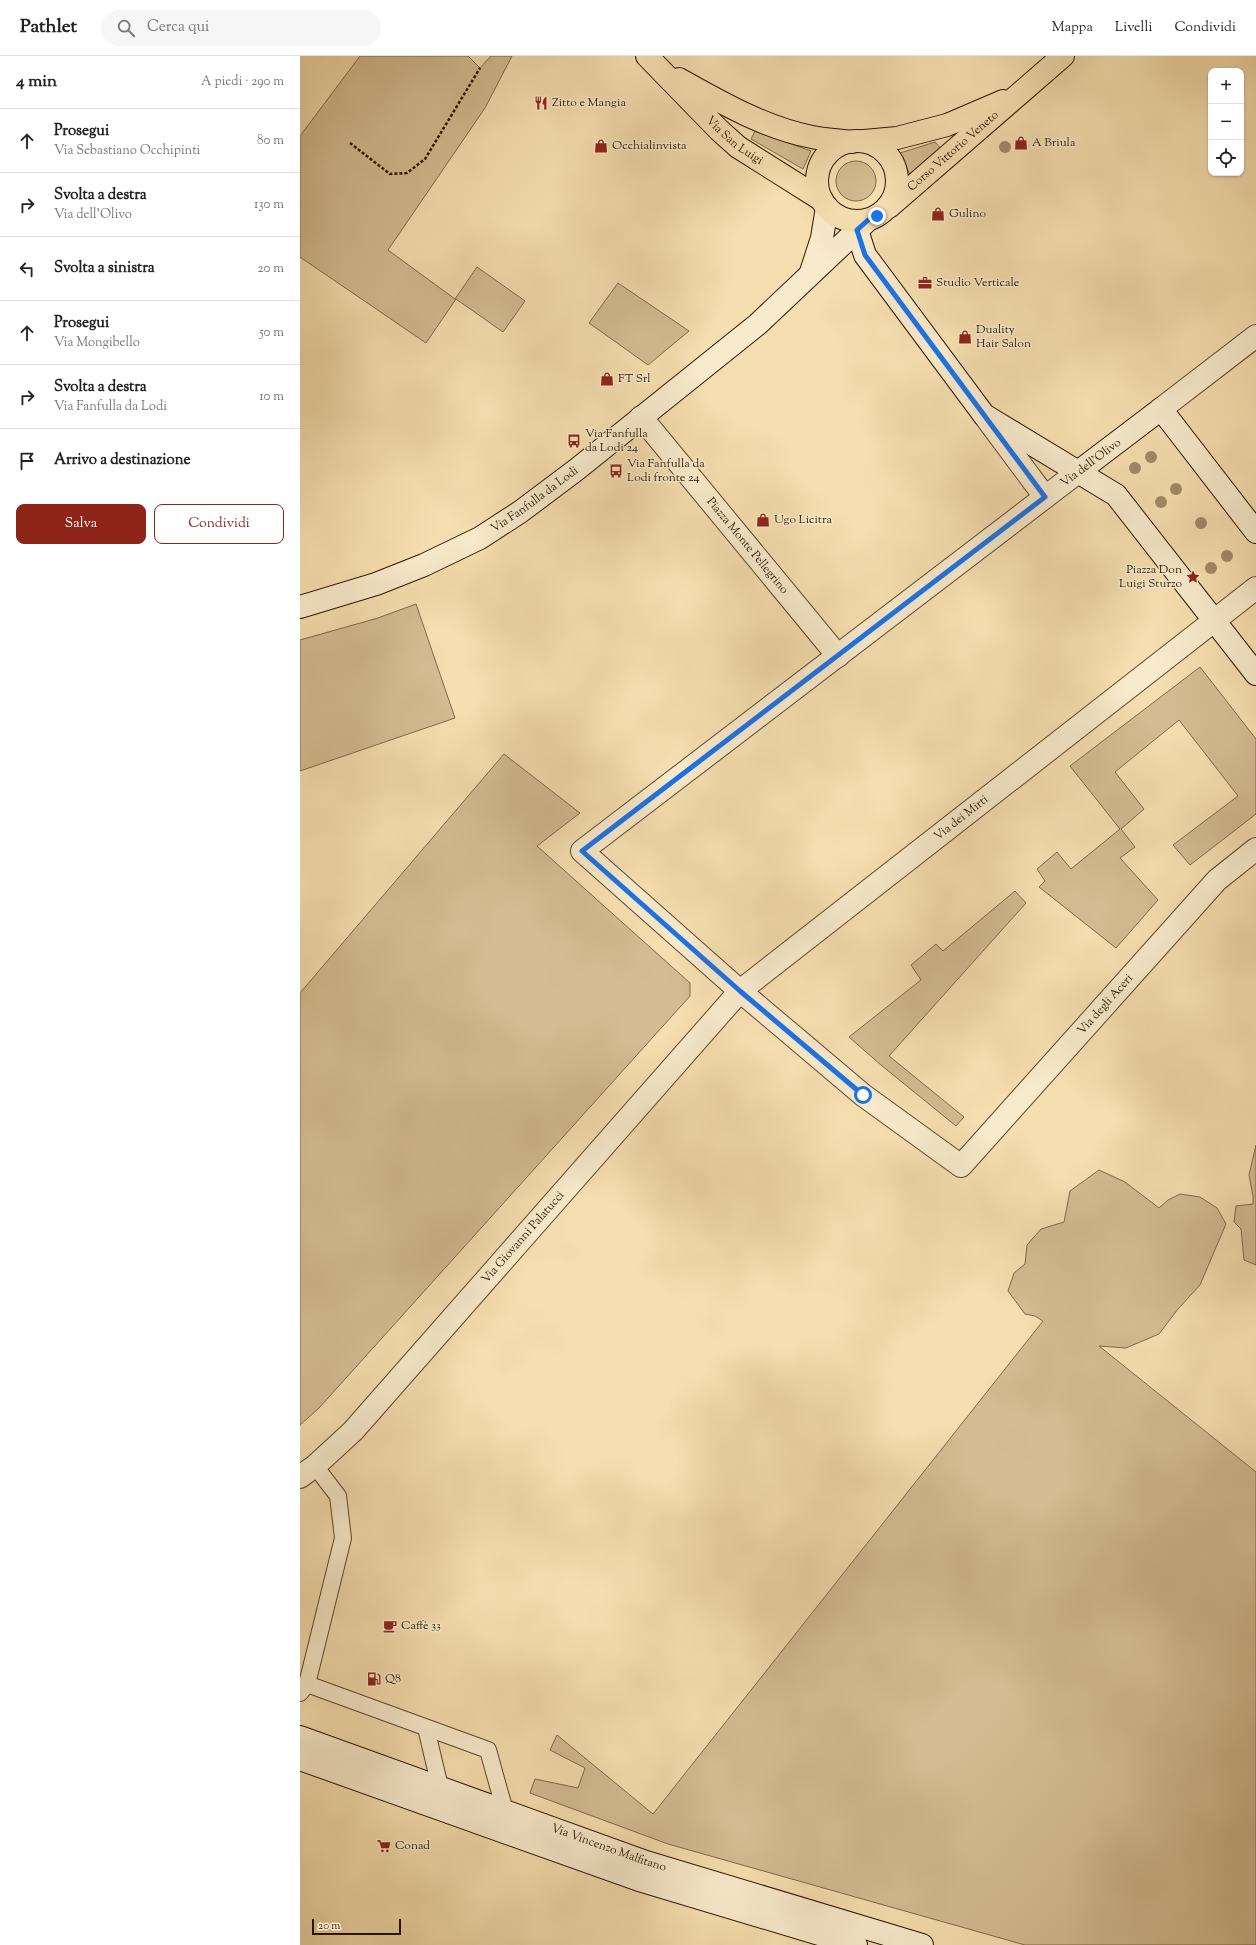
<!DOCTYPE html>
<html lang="it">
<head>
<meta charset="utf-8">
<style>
  body { margin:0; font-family:"Sorts Mill Goudy",serif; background:#f6f6f6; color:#222 }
  .controls { position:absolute; right:12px; top:12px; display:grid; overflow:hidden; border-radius:8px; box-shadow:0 1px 3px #0004 }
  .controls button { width:36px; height:36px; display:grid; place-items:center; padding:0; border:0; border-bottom:1px solid #e0e0e0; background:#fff; color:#222; font:20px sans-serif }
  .scale { position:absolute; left:12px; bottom:10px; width:89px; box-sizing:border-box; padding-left:4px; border:2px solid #2e1500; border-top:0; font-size:11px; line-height:14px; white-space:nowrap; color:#2e1500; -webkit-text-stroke:3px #f8eacb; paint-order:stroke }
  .stop { position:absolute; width:12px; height:12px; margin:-9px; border:3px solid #1a73e8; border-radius:50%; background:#fff }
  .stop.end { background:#1a73e8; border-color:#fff; box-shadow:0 1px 4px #0008 }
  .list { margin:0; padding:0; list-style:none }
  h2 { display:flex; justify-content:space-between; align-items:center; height:52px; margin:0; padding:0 16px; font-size:17px }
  h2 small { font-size:13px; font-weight:400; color:#767676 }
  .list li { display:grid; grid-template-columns:26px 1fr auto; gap:12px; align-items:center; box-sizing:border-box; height:64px; padding:0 16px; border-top:1px solid #e0e0e0 }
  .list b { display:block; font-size:15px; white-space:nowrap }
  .list p { margin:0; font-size:13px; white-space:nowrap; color:#767676 }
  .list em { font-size:13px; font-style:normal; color:#767676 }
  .actions { display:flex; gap:8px; padding:12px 16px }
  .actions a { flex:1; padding:9px 0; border:1px solid #8f2418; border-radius:8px; text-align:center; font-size:14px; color:#8f2418 }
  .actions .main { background:#8f2418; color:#fff }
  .icon { flex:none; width:22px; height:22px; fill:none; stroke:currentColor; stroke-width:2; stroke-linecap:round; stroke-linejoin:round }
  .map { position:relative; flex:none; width:956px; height:1889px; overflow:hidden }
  header { display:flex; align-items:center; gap:24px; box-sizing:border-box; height:56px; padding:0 20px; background:#fff; border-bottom:1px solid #e0e0e0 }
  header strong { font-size:19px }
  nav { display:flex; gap:22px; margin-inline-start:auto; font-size:14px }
  .search { width:280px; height:36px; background:#f6f6f6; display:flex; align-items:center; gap:10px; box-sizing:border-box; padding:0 14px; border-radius:22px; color:#767676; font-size:15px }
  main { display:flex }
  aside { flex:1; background:#fff }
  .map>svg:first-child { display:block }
  .green { fill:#d3bc91; stroke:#806848 }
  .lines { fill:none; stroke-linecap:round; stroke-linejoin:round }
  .lane-casing { stroke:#60472c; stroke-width:18 }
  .street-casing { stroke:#60472c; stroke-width:24 }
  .secondary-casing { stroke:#2e1500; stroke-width:24 }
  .primary-casing { stroke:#2e1500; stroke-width:24 }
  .path { stroke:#2e1500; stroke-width:2.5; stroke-dasharray:3 2; stroke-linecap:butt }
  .lane { stroke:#f8eacb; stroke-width:16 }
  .street { stroke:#f8eacb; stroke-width:22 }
  .secondary { stroke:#f8eacb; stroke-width:22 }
  .primary { stroke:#f5deaf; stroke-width:22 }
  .tree { fill:#a38b67 }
  .route { stroke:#1a73e8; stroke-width:5 }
  .labels { text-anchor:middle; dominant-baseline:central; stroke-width:3; stroke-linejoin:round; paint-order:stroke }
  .poi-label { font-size:12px; fill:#2e1500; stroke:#f8eacb; text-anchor:start }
  .street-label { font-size:12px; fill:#2e1500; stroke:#f8eacb }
</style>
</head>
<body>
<header>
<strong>Pathlet</strong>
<div class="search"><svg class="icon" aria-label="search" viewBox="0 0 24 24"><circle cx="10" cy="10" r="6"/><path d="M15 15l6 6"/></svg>Cerca qui</div>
<nav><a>Mappa</a><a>Livelli</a><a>Condividi</a></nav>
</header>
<main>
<aside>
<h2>4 min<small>A piedi · 290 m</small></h2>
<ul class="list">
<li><svg class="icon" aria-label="ahead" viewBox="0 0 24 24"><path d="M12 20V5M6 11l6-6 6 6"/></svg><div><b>Prosegui</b><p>Via Sebastiano Occhipinti</p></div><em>80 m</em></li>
<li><svg class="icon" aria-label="right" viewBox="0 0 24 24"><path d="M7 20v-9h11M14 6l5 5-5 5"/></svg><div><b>Svolta a destra</b><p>Via dell'Olivo</p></div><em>130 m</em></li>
<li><svg class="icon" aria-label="left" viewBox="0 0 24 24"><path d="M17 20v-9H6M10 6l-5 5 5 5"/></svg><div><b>Svolta a sinistra</b></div><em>20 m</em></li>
<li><svg class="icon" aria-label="ahead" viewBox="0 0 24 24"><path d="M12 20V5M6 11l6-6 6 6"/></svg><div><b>Prosegui</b><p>Via Mongibello</p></div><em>50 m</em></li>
<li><svg class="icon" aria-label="right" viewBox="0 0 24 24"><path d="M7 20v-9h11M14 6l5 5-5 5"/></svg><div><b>Svolta a destra</b><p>Via Fanfulla da Lodi</p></div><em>10 m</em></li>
<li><svg class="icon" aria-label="arrive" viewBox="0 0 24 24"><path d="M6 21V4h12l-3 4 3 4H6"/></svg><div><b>Arrivo a destinazione</b></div></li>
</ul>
<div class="actions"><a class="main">Salva</a><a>Condividi</a></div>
</aside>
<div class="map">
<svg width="956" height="1889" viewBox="0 0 956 1889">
  <rect width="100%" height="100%" fill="#f5deaf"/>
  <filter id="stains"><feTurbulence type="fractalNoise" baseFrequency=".005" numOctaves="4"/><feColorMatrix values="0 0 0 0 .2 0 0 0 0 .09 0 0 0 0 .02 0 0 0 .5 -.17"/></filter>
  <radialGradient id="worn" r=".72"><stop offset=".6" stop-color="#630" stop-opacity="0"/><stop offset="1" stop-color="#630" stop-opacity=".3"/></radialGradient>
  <g class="green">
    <path d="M60,0H168L180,12L191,0H212L185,52L88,194L155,243L177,211L225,245L203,276L156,243L126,287L0,201V80Z"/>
    <path d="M455,75L511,95L503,113L451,83Z"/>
    <path d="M635,86L642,94L610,119L600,97Z"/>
    <circle cx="556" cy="125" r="20"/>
    <path d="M318,227L389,275L348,309L289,267Z"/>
    <path d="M116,548L155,662L0,715V584L78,562Z"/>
    <path d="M900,611L956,683V758L890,809L873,789L938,740L879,664L815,716L844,753L821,773L835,791L820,802L858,844L816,892L739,831L745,825L737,813L757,796L771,813L820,773L770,710Z"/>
    <path d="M204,698L280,757L237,790L390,927V940L19,1352L0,1369V937Z"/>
    <path d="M715,835L726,847L589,1000L664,1061L656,1070L581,1009L549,981L621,924L611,909L636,888L643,895Z"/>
    <path d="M956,1089V1209L944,1204L941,1173L934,1166L936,1150L953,1148V1140L949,1119Z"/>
    <path d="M799,1114L825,1126L859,1152L868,1144L880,1138L900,1141L917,1152L926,1168L900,1229L878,1253L859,1278L826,1292L799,1290L956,1416V1889H725L368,1788L230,1737L235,1723L278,1732L285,1712L250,1694L257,1679L353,1758L743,1265L735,1260L725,1258L708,1235L714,1217L725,1208L727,1189L741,1173L764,1166L770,1135Z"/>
  </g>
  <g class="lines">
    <g class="lane-casing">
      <g id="lane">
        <path d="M7,1628L43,1482L38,1440L15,1410"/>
        <path d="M0,1637L7,1628L188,1694L205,1755"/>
        <path d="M126,1672L140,1731"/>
      </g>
    </g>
    <g class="street-casing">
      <g id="street">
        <path d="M861,353L956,280"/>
        <path d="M684,359L745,441"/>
        <path id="s1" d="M341,361L538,600"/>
        <path id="s2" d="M778,416L282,795L440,935L563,1039L661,1110L917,824L956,793"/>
        <path id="s3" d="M0,1421L15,1410L53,1375L440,935L956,532"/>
      </g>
    </g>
    <g class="secondary-casing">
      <g id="secondary">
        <path d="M557,174L565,199L684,359L816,439L956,618"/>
        <path d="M511,216L522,182L527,151"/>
        <path d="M778,416L861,353L956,476"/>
        <path id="s4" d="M0,551L76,528L124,509L180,482L220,456L276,414L458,268L568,164"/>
        <path id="s5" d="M0,1681L346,1806L622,1889"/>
        <path d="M0,1703L339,1824L556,1889"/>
      </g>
    </g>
    <g class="primary-casing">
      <g id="primary">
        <path id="s6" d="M347,0L419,74L438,91L522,144"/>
        <path d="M379,23C420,46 465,72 512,81C525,84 539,84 552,86"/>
        <path d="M564,85L597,82L647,69L703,45"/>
        <circle cx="557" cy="125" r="40"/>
        <path id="s7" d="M589,151L763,0"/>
      </g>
    </g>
    <path class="path" d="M50,87L90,118L107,117L125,103L180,12"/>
    <use href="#lane" class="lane"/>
    <use href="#street" class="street"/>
    <use href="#secondary" class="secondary"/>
    <use href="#primary" class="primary"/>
  </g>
  <g class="tree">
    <circle cx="705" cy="91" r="6"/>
    <circle cx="851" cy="401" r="6"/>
    <circle cx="835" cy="412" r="6"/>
    <circle cx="876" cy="433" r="6"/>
    <circle cx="861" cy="446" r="6"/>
    <circle cx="901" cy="467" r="6"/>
    <circle cx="927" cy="500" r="6"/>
    <circle cx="911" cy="512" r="6"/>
  </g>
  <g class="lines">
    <path class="route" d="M563,1039L440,935L282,795L745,441L565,199L557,174L568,164L577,160"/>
  </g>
  <defs>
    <g id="restaurant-bare" transform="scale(1.08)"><path d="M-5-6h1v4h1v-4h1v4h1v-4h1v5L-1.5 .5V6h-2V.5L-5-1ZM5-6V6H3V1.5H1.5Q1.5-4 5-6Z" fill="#8f2418" stroke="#f8eacb" stroke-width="2.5" paint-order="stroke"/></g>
    <g id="shop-bare" transform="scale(1.08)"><path d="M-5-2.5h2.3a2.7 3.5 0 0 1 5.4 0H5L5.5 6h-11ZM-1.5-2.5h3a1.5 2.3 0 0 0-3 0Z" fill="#8f2418" stroke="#f8eacb" stroke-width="2.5" paint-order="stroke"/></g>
    <g id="office-bare" transform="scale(1.08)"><path d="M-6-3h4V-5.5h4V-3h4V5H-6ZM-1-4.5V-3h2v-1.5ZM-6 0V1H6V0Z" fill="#8f2418" stroke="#f8eacb" stroke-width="2.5" paint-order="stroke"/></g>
    <g id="bus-bare" transform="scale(1.08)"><path d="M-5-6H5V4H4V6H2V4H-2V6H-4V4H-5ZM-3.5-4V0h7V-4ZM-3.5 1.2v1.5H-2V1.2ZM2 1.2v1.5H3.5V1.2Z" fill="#8f2418" stroke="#f8eacb" stroke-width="2.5" paint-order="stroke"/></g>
    <g id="sight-bare" transform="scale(1.08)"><path d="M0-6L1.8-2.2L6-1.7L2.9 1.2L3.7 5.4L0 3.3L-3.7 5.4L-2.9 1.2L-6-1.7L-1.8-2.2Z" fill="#8f2418" stroke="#f8eacb" stroke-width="2.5" paint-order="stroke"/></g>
    <g id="cafe-bare" transform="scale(1.08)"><path d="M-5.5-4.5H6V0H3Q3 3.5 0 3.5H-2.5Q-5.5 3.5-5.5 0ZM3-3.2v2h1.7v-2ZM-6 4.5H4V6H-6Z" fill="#8f2418" stroke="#f8eacb" stroke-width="2.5" paint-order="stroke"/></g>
    <g id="fuel-bare" transform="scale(1.08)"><path d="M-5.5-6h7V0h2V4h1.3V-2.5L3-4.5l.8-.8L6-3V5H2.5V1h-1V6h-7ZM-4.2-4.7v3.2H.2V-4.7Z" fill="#8f2418" stroke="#f8eacb" stroke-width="2.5" paint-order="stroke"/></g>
    <g id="supermarket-bare" transform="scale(1.08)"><path d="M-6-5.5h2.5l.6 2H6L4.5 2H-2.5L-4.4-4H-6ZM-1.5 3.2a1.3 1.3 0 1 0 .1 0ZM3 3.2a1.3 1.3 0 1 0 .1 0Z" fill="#8f2418" stroke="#f8eacb" stroke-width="2.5" paint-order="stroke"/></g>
  </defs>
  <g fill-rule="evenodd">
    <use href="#restaurant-bare" x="241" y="47"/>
    <use href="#shop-bare" x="721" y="87"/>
    <use href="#shop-bare" x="301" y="90"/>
    <use href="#shop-bare" x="638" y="158"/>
    <use href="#office-bare" x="625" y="227"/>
    <use href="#shop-bare" x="665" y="281"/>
    <use href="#shop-bare" x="307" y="323"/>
    <use href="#bus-bare" x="274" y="385"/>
    <use href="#bus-bare" x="316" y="415"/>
    <use href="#shop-bare" x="463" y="464"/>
    <use href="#sight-bare" x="893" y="521"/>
    <use href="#cafe-bare" x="90" y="1570"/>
    <use href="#fuel-bare" x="74" y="1623"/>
    <use href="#supermarket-bare" x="84" y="1790"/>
  </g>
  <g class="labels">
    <g class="poi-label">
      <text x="252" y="47">Zitto e Mangia</text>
      <text x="732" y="87">A Briula</text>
      <text x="312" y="90">Occhialinvista</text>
      <text x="649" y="158">Gulino</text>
      <text x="636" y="227">Studio Verticale</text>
      <text x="676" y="274">Duality<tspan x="676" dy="14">Hair Salon</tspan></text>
      <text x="318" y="323">FT Srl</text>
      <text x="285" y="378">Via Fanfulla<tspan x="285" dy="14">da Lodi 24</tspan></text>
      <text x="327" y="408">Via Fanfulla da<tspan x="327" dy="14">Lodi fronte 24</tspan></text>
      <text x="474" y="464">Ugo Licitra</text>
      <text x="882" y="514" text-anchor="end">Piazza Don<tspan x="882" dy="14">Luigi Sturzo</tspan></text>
      <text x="101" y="1570">Caffè 33</text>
      <text x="85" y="1623">Q8</text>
      <text x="95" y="1790">Conad</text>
    </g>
    <g class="street-label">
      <text stroke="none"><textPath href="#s6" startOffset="122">Via San Luigi</textPath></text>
      <text stroke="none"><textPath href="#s7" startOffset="85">Corso Vittorio Veneto</textPath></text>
      <text transform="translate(791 407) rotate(-37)">Via dell'Olivo</text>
      <text stroke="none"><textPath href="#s4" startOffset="260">Via Fanfulla da Lodi</textPath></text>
      <text stroke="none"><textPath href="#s1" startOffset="167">Piazza Monte Pellegrino</textPath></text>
      <text stroke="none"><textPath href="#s3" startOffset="937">Via dei Mirti</textPath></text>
      <text stroke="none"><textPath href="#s2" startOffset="1334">Via degli Aceri</textPath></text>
      <text stroke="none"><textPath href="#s3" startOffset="328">Via Giovanni Palatucci</textPath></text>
      <text stroke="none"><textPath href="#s5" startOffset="328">Via Vincenzo Malfitano</textPath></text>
    </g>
  </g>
  <rect width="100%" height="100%" filter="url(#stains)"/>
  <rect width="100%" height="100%" fill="url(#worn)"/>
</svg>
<div class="controls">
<button>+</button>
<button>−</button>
<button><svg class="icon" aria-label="locate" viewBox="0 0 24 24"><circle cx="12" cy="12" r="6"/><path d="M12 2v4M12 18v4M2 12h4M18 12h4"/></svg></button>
</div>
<div class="scale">20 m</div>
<div class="stop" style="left:563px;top:1039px"></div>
<div class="stop end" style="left:577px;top:160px"></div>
</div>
</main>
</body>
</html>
